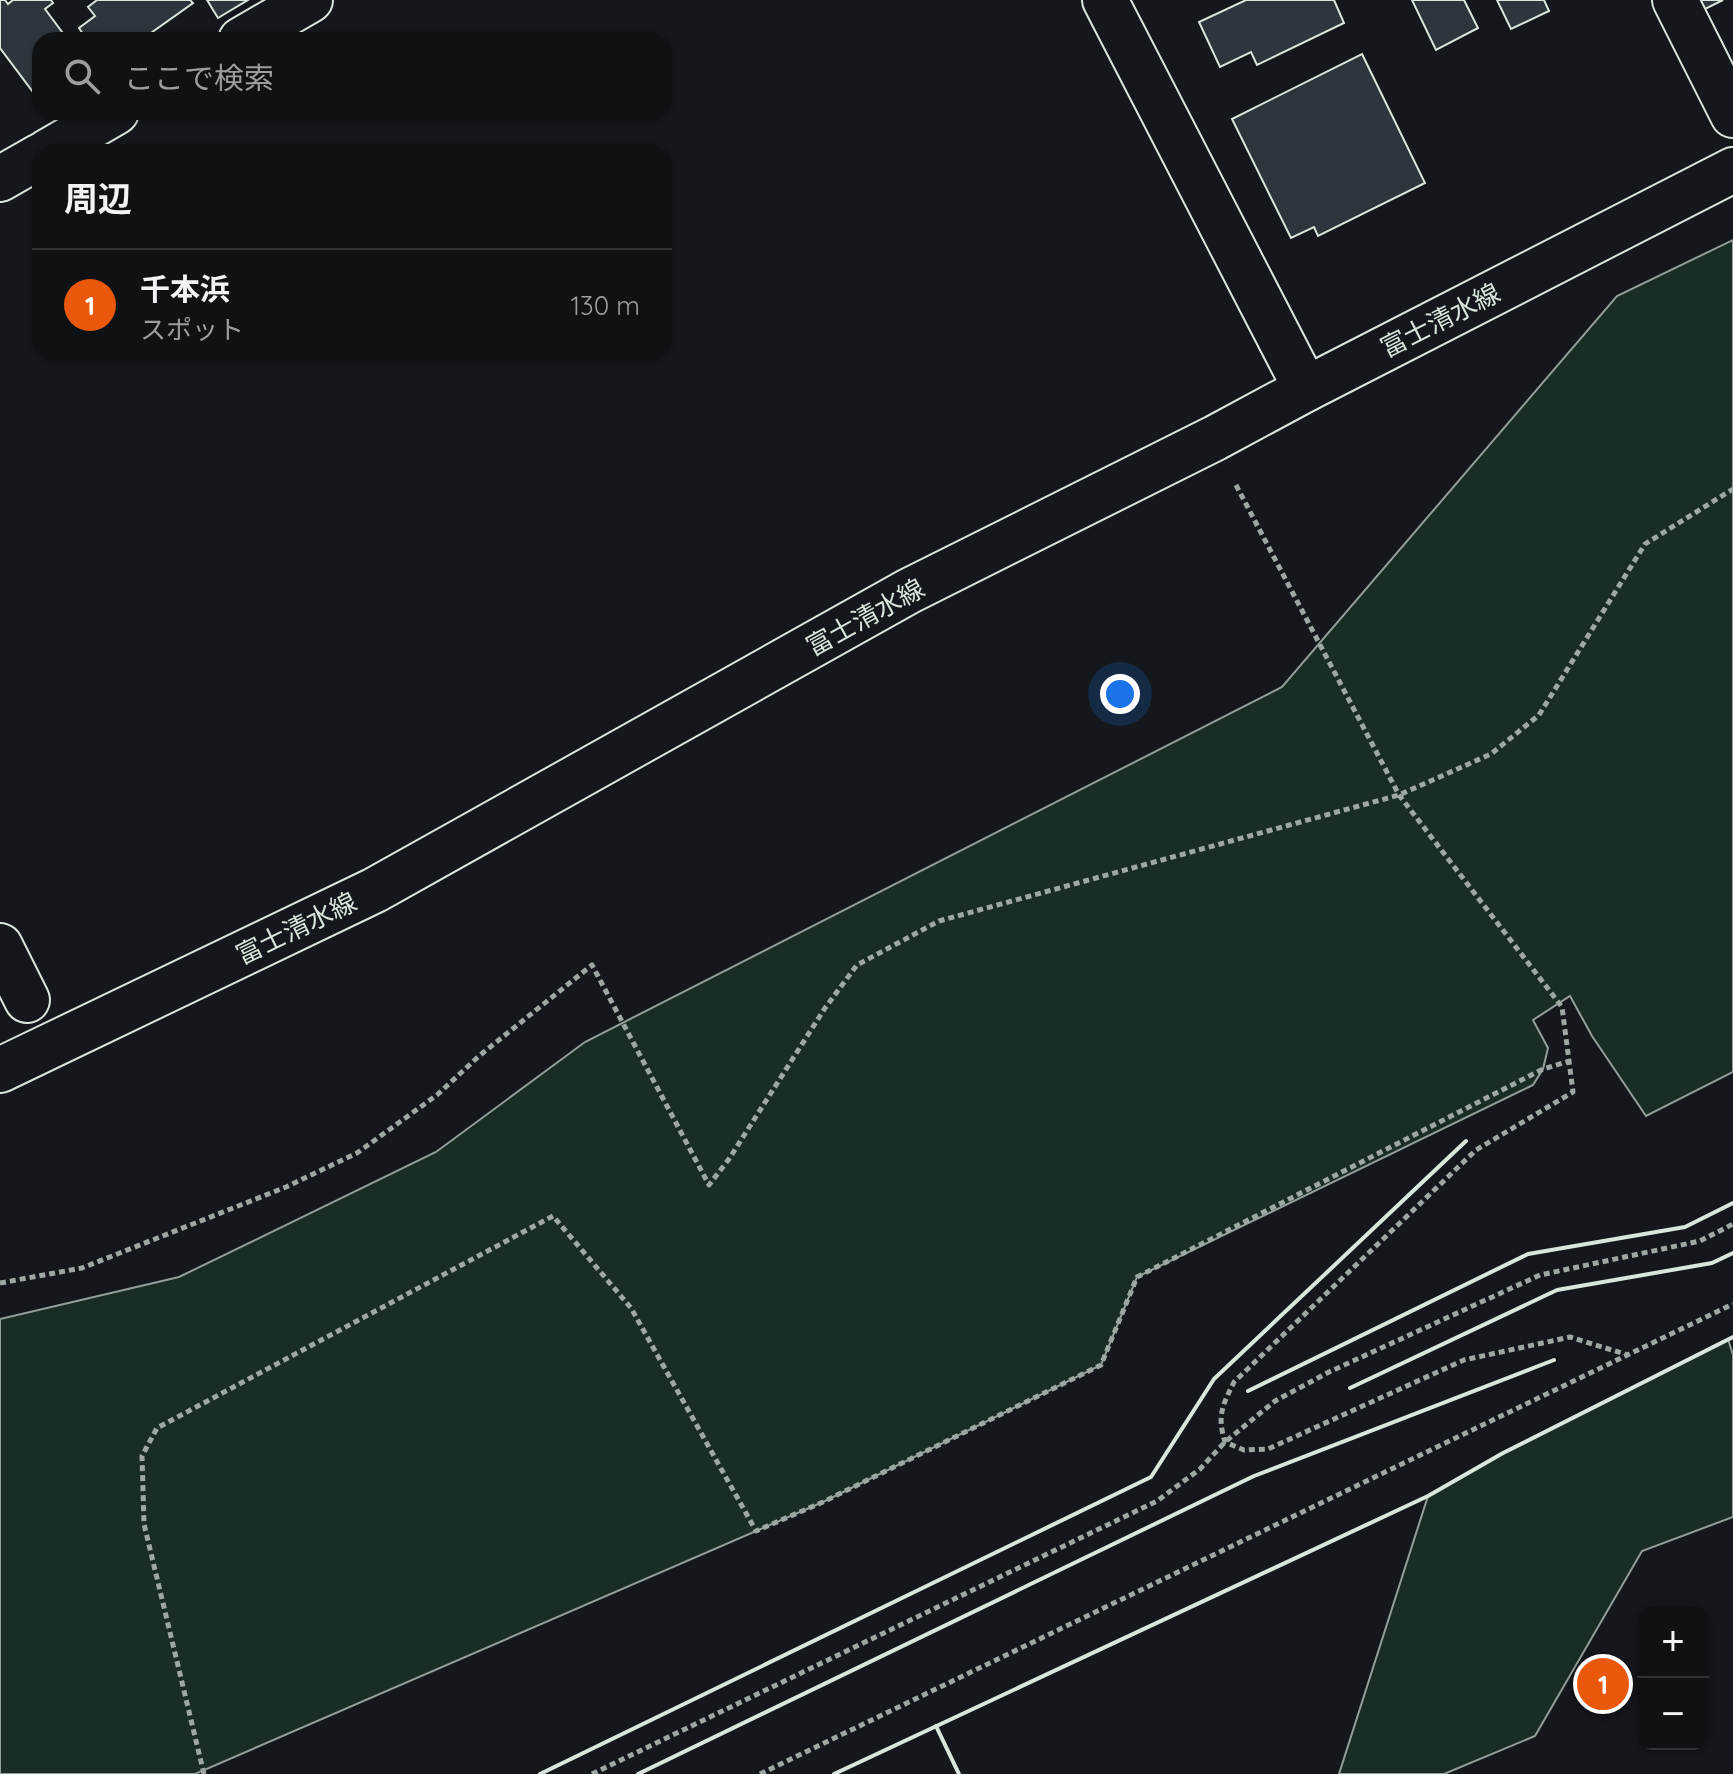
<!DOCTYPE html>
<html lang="ja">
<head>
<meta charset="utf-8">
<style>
  body { margin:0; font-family:Quicksand,"Noto Sans JP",sans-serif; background:#181b1e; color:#f1f3f6 }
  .controls { position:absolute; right:24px; bottom:24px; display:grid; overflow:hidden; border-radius:16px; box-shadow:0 2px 6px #0004 }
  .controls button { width:72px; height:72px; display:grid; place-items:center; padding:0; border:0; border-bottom:2px solid #2f3234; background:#0f1215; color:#f1f3f6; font:40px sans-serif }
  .you { position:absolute; left:1120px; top:694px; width:28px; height:28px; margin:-20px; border:6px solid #fff; border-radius:50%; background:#1a73e8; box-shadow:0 0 0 12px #1a73e833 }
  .badge { display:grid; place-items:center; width:52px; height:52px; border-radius:50%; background:#ea580c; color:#fff; font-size:26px; font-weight:700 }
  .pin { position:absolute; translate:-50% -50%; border:4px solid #fff; box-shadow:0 2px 8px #0006 }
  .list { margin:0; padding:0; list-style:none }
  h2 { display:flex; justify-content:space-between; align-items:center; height:104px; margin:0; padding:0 32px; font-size:34px }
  h2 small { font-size:26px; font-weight:400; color:#9b9ea0 }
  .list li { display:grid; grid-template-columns:52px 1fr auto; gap:24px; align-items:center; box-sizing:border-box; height:112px; padding:0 32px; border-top:2px solid #2f3234 }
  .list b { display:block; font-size:30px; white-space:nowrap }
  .list p { margin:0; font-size:26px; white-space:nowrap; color:#9b9ea0 }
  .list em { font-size:26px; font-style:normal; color:#9b9ea0 }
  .icon { flex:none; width:44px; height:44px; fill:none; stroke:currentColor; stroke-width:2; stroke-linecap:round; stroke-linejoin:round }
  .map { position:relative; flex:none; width:1733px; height:1774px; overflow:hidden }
  .search { position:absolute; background:#0f1215; box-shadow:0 2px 6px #0004; left:32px; top:32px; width:640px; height:88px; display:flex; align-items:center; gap:20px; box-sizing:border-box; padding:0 28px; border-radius:24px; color:#9b9ea0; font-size:30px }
  .panel { position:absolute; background:#0f1215; box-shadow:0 2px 6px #0004; left:32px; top:144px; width:640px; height:216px; border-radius:24px }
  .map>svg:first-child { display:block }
  .green { fill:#1a2d24; stroke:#939e99; stroke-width:2 }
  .building { fill:#2c363c; stroke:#d8e6dc; stroke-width:2 }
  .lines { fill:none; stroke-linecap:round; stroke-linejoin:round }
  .minor-casing { stroke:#d8e6dc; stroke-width:48 }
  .major-casing { stroke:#d8e6dc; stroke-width:48 }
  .path { stroke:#9da8a2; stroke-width:5; stroke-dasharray:6 4; stroke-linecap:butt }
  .minor { stroke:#14181c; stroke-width:44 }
  .major { stroke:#14181c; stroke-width:44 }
  .wall { stroke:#d8e6dc; stroke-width:4 }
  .labels { text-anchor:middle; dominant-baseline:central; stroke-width:6; stroke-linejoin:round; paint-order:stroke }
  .street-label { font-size:26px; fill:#d8e6dc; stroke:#14181c }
</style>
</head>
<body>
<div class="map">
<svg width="1733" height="1774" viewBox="0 0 1733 1774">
  <rect width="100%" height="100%" fill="#14181c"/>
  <g class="green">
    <path d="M1733,240V1072L1646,1116L1592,1036L1570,996L1533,1020L1548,1048L1543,1069L1533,1085L1137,1277L1101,1365L823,1502L195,1774H0V1319L179,1277L436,1152L585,1042L1282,687L1617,296Z"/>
    <path d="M1728,1339L1733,1355V1517L1642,1551L1535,1736L1444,1774H1339L1428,1496L1503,1453Z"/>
  </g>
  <g class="building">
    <path d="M0,0H5L8,4L13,0H51L53,3L45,9L68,40H40V93L36,96L0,48Z"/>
    <path d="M97,0H190L193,3L141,40H87L79,28L95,16L88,7Z"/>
    <path d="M207,0H248L218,18Z"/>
    <path d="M1246,0H1334L1344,23L1257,65L1251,52L1220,67L1199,22Z"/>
    <path d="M1412,0H1464L1478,28L1436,50Z"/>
    <path d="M1497,0H1544L1549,11L1511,29Z"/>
    <path d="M1697,0H1723L1703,10Z"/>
    <path d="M1362,54L1425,183L1318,236L1314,227L1291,238L1232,119Z"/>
  </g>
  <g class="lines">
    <g class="minor-casing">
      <g id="minor">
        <path d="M1105,0L1306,389"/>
        <path d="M1675,0L1733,115"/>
        <path d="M241,40L310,0"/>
        <path d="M47,152L116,112"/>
        <path d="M0,179L40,156"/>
        <path d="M0,946L27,1000"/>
      </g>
    </g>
    <g class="major-casing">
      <path id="major" d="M0,1070L375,890L909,591L1215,438L1306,389L1733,170"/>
    </g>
    <g class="path">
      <path d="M1236,485L1399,795L1562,1007L1573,1092L1476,1150L1234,1382C1222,1406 1217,1416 1225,1442L1244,1450L1268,1449L1464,1360L1570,1337L1628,1355"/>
      <path d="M0,1283L82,1268L286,1187L357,1153L437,1095L479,1056L592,965L709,1185L729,1159L825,1008L857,965L939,921L1399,795L1491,754L1539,715L1645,544L1733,489"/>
      <path d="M204,1774L144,1524L142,1456L157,1428L553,1216L631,1308L756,1531L823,1502L1101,1365L1137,1277L1543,1069L1570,1061"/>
      <path d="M592,1774L1157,1501L1200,1469L1225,1442L1275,1401L1329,1372L1540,1275L1700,1241L1733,1224"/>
      <path d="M760,1774L1733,1304"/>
    </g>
    <use href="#minor" class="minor"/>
    <use href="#major" class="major"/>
    <g class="wall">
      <path d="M1350,1388L1557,1290L1712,1263L1733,1253"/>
      <path d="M1248,1391L1528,1254L1685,1227L1733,1203"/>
      <path d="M936,1726L959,1774"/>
      <path d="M540,1774L1151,1477L1214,1379L1466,1141"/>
      <path d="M638,1774L1254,1476L1554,1360"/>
      <path d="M834,1774L1428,1496L1503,1453L1733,1337"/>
    </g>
  </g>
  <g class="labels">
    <g class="street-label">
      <text transform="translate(1440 320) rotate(-27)">富士清水線</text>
      <text transform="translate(865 617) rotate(-29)">富士清水線</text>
      <text transform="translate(296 928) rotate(-26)">富士清水線</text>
    </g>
  </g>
</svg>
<div class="controls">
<button>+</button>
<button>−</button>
</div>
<div class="you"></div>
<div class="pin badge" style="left:1603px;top:1684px">1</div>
<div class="search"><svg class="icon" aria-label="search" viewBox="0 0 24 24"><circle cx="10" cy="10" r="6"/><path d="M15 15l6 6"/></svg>ここで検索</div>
<section class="panel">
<h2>周辺<small></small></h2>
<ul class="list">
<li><span class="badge">1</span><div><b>千本浜</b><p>スポット</p></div><em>130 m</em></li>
</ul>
</section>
</div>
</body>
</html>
